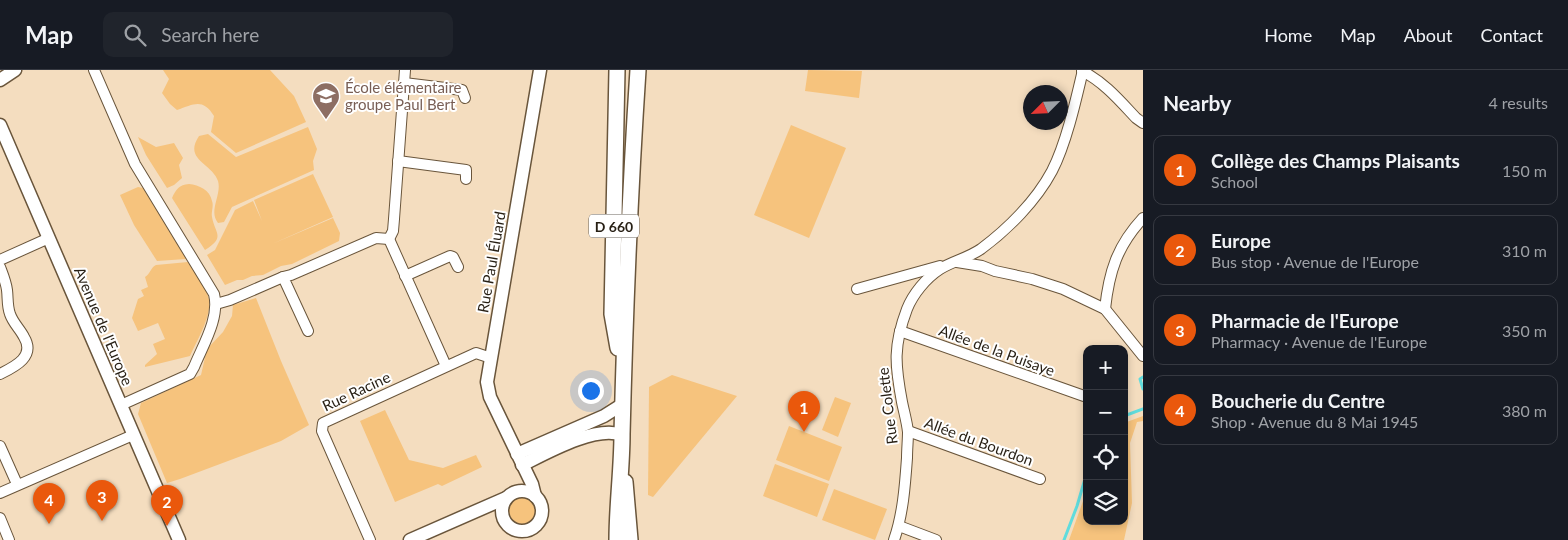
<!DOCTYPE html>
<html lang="en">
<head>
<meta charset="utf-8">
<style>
  body { margin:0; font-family:Lato,sans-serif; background:#20242c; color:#f1f3f6 }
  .controls { position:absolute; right:15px; bottom:15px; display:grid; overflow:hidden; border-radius:10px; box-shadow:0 2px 8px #0003 }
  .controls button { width:45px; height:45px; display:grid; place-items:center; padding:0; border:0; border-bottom:1px solid #363941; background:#171b24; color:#f1f3f6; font:25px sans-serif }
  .compass { position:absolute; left:1023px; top:15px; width:45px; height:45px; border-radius:50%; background:#171b24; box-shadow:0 2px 8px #0003; rotate:246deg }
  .you { position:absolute; left:590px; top:320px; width:18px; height:18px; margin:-12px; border:4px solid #fff; border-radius:50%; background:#1a73e8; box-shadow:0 0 0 8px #1a73e833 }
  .badge { display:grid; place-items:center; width:32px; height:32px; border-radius:50%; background:#ea580c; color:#fff; font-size:16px; font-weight:700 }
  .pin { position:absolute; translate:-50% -41px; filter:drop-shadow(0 1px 2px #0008) }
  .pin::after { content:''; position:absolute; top:26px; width:18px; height:15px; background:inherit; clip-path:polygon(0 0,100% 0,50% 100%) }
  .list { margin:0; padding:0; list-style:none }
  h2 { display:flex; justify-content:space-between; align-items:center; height:65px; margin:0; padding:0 20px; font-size:21px }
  h2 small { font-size:16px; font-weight:400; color:#9ea1a6 }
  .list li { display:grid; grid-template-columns:32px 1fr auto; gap:15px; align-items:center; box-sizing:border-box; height:70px; margin:0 10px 10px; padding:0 10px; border:1px solid #363941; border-radius:10px }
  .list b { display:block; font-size:19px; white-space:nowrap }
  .list p { margin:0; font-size:16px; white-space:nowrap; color:#9ea1a6 }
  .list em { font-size:16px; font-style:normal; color:#9ea1a6 }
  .icon { flex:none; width:28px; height:28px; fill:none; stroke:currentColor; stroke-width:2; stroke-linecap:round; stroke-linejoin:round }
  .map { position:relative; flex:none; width:1143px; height:470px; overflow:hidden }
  header { display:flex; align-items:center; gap:30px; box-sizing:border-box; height:70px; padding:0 25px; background:#171b24; border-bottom:1px solid #363941 }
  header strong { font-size:24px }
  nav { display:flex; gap:28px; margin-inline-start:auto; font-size:18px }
  .search { width:350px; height:45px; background:#20242c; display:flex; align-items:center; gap:12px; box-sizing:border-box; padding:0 18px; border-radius:10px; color:#9ea1a6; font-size:19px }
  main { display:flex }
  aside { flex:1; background:#171b24 }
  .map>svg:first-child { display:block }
  .green { fill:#f6c37d }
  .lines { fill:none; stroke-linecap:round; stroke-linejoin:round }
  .stream { stroke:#60dcdd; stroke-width:3 }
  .minor-casing { stroke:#69553b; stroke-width:12 }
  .tertiary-casing { stroke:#69553b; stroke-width:15 }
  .primary-casing { stroke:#69553b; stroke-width:18 }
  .minor { stroke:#fff; stroke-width:10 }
  .tertiary { stroke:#fff; stroke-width:12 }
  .primary { stroke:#fff; stroke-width:15 }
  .labels { text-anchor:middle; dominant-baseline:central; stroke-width:4; stroke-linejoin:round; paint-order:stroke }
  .shield { fill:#fff; stroke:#68625a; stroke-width:1 }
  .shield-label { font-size:14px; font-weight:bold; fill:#271f14 }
  .education-label { font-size:15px; fill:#785e54; stroke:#fff; text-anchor:start }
  .street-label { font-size:15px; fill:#271f14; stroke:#fff }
</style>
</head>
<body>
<header>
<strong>Map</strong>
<div class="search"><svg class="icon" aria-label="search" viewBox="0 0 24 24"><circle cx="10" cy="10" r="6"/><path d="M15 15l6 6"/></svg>Search here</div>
<nav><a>Home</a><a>Map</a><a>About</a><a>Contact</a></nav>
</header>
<main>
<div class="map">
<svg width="1143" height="470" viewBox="0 0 1143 470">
  <rect width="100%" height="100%" fill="#f4ddbf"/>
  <g class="green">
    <path d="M163,0H270L294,26L306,52L236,83L211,62L214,46C203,28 194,34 177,40L170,34L162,23L169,9Z"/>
    <path d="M808,0L862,1L859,28L805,21Z"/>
    <path d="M791,55L846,78L809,168L754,145Z"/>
    <path d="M308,57L317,79L313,91L314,100L232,137L224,152L218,153C208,141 222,125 218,111C212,93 183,90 199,66L208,64L236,87Z"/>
    <path d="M138,67L156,77L174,73L183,88L179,95L182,108L174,115L167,118L146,85Z"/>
    <path d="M313,104L333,147L272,174L333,148L340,163L339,171L292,194L281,196L263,205L252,206L243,210H237L225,215L207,185L215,180L235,140L253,131L262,151L254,130Z"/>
    <path d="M189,114C199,115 210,120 212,131C214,136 211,142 212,147C215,164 226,167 205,180L172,128C176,119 179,115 189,114Z"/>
    <path d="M138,117L143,118L186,189L157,191L134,155L120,125Z"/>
    <path d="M188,192C194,203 204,214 208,226C214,243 197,270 190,286L145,297V295L157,284L153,274L165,269L158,253L138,261L132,248L138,229L144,226L141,220L148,217L145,207C150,204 151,197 156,195Z"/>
    <path d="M256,228L281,291L309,355L281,371L180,409L167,413L138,344L141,333L201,305L207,279L223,262L232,246L233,235Z"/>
    <path d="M672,305L737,326L653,427L648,425L649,317Z"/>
    <path d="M835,327L851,333L838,367L822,360Z"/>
    <path d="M385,340L409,390L443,398L476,385L482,397L442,416L438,414L395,432L360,351Z"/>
    <path d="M1143,346V351L1137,352L1130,373L1132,433L1124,470H1069L1087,420V451H1124V353Z"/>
    <path d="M789,356L842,377L829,411L776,390Z"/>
    <path d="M775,394L829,414L817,447L763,426Z"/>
    <path d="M834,419L887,439L875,470L822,450Z"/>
    <circle cx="522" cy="441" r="15"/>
  </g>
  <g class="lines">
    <g class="stream">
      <path d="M1143,307L1140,309L1143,319"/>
      <path d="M1124,346L1143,339"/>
      <path d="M1064,470L1077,436L1087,402"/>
    </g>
    <g class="minor-casing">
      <g id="minor">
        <path d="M94,0L135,94L214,224C220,248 203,275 194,297L190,304L121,335"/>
        <path d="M1082,1C1104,12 1120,31 1136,48L1143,53"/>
        <path d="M404,13L462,20L465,28"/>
        <path d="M398,91L466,100V109"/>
        <path d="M389,169L393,161L394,149L405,0"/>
        <path d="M389,169L446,296"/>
        <path d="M0,190L49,168"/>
        <path d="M957,192L982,196L995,201L1032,209L1063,219L1105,239L1143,286"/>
        <path d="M0,197C3,205 6,212 7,220C8,228 7,236 10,244C13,253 20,259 24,267C36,287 14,297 0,304"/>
        <path d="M405,206L450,186L453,187L458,197"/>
        <path d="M857,219L940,196"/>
        <path d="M216,234L230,230L283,207"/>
        <path d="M1105,239C1109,202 1117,176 1143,148"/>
        <path d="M308,261L283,207L291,205L376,168L389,169"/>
        <path d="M900,261L1084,326"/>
        <path d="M908,361L1040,409"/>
        <path d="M0,376L17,414"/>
        <path d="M0,423L133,365"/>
        <path d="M0,448L9,470"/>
        <path d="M899,456L936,470"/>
        <path d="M370,470L322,361L323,353L476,283L491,288"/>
        <path d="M894,470C903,444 905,416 907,388C907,379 908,370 908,362C907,352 904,342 902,332C895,295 893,276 907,239C913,224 926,208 940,199C953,191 968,188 981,179C1008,159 1036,131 1052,101C1066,74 1076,30 1083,0"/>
      </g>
    </g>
    <g class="tertiary-casing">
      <g id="tertiary">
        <path d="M0,10L15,0"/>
        <path d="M0,55L179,470"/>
        <path d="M517,384L604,346L623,334"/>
        <path d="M522,395C548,382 596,355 622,365"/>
        <circle cx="522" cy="441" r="20"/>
        <path d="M535,426L532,414L490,327L487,312L540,0"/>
        <path d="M410,470L506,428"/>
      </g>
    </g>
    <g class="primary-casing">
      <g id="primary">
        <path d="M617,0L612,244L618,278"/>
        <path d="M625,412L630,470"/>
        <path d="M617,470C617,434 622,399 622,364C625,243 630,121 638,0"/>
      </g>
    </g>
    <use href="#minor" class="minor"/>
    <use href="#tertiary" class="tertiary"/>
    <use href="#primary" class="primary"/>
  </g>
  <defs>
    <g id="school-pin" transform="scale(1.4375)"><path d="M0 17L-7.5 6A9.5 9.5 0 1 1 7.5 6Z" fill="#8d6e63" stroke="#fff"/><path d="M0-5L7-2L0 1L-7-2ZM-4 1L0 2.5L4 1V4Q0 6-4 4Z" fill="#fff"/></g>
  </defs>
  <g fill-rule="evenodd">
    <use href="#school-pin" x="326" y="26"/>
  </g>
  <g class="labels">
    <rect class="shield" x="589" y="144.5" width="50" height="23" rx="4"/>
    <g class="shield-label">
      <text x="614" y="156">D 660</text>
    </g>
    <g class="education-label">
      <text x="345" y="17">École élémentaire<tspan x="345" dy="17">groupe Paul Bert</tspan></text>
    </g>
    <g class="street-label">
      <text transform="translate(491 192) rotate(-80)">Rue Paul Éluard</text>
      <text transform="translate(104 256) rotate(67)">Avenue de l'Europe</text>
      <text transform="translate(997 280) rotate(20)">Allée de la Puisaye</text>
      <text transform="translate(356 321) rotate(-25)">Rue Racine</text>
      <text transform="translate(887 336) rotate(-97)">Rue Colette</text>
      <text transform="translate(979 371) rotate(20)">Allée du Bourdon</text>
    </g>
  </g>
</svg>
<div class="controls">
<button>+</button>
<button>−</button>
<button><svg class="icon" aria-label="locate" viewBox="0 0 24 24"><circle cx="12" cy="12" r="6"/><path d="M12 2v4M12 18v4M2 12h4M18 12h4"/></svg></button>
<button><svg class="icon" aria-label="layers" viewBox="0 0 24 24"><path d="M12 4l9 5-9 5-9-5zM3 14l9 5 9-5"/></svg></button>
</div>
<svg class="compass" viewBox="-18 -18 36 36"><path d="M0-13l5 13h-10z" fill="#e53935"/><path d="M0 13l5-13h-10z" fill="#9ea1a6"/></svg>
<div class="you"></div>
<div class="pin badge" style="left:804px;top:362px">1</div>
<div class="pin badge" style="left:167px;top:456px">2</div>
<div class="pin badge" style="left:102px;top:451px">3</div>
<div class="pin badge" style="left:49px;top:454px">4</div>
</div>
<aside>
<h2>Nearby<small>4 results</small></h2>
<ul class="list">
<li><span class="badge">1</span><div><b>Collège des Champs Plaisants</b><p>School</p></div><em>150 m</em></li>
<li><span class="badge">2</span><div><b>Europe</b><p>Bus stop · Avenue de l'Europe</p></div><em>310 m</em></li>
<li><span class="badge">3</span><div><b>Pharmacie de l'Europe</b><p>Pharmacy · Avenue de l'Europe</p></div><em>350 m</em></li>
<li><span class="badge">4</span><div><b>Boucherie du Centre</b><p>Shop · Avenue du 8 Mai 1945</p></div><em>380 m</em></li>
</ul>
</aside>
</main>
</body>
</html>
